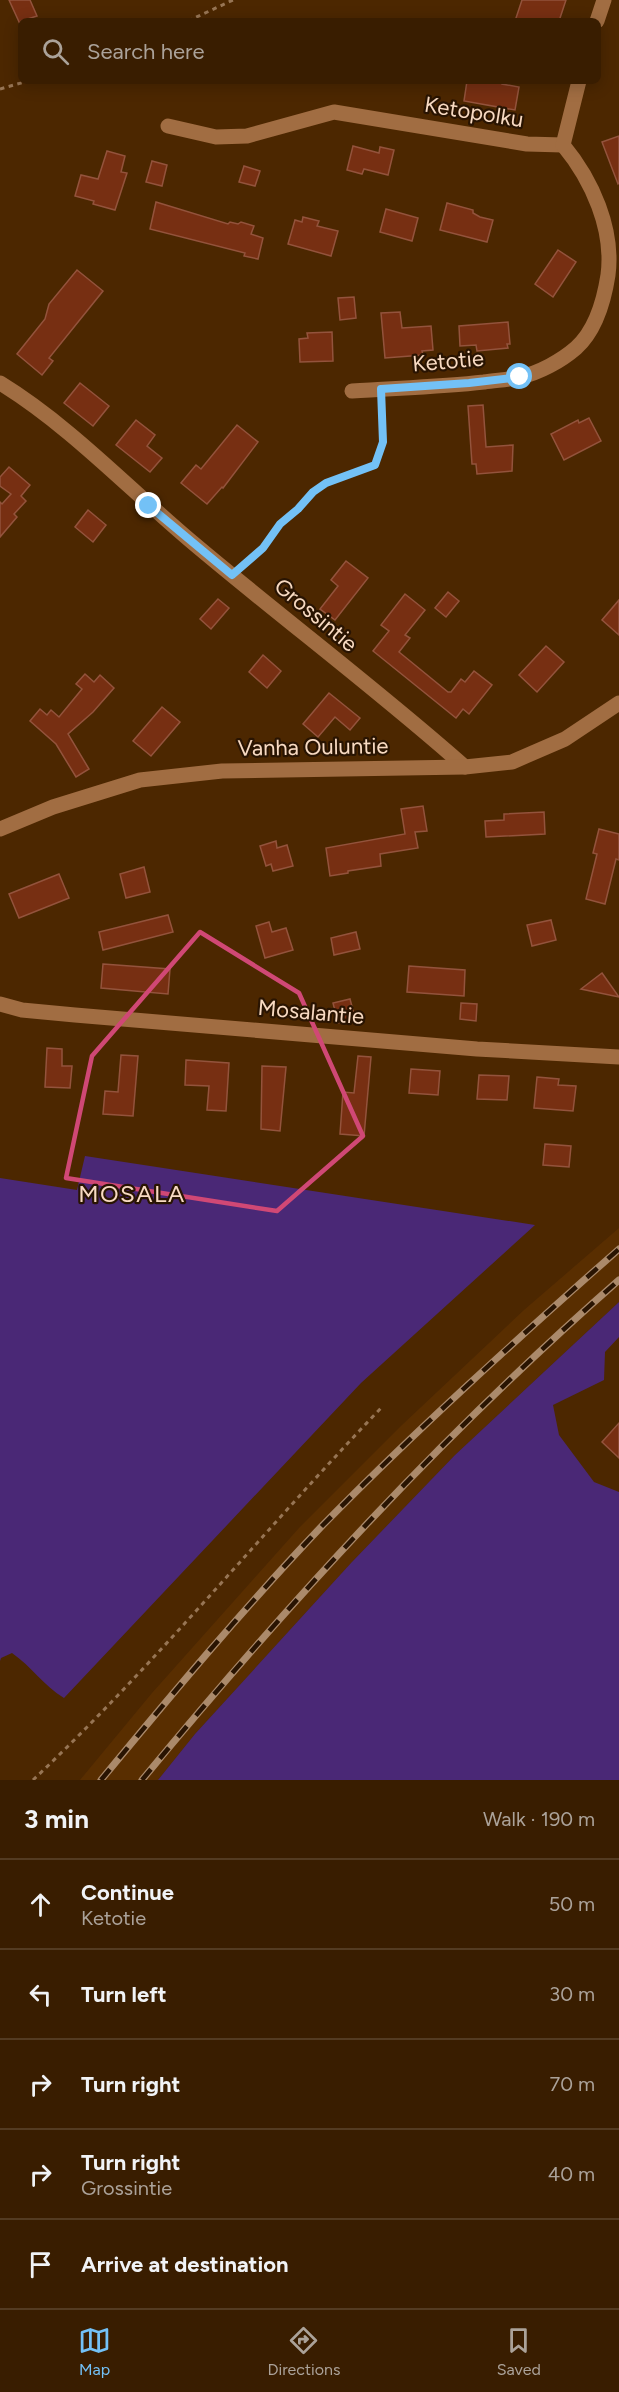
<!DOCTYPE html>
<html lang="en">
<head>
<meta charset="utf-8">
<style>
  body { margin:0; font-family:Figtree,sans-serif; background:#40260a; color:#f1f3f6 }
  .stop { position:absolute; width:18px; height:18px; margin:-14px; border:4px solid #73c1f6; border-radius:50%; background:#fff }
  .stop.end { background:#73c1f6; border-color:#fff; box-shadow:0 2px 6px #0008 }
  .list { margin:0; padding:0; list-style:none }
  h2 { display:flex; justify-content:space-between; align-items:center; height:78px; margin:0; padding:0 24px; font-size:26px }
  h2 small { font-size:20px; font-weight:400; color:#aba299 }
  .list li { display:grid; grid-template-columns:39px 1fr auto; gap:18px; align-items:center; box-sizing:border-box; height:90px; padding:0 24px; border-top:2px solid #533b22 }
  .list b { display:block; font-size:22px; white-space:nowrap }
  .list p { margin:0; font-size:20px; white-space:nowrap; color:#aba299 }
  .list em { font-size:20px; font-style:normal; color:#aba299 }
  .icon { flex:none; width:33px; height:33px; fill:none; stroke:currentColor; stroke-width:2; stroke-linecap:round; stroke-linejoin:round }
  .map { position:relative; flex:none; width:619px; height:1780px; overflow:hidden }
  .search { position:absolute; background:#391d00; box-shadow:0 3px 15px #0003; left:18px; right:18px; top:18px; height:66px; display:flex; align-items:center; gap:15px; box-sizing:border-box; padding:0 21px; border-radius:9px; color:#aba299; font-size:22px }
  .sheet { height:528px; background:#391d00 }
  nav { display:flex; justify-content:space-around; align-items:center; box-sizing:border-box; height:84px; border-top:2px solid #533b22; background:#391d00; font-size:16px; color:#aba299 }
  nav a { display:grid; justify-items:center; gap:3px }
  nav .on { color:#73c1f6 }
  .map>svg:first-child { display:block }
  .built { fill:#592e00 }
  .green { fill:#4a2876 }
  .building { fill:#772f12; stroke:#93533c; stroke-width:1.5 }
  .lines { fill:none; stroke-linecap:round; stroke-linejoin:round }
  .path { stroke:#977554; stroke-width:3; stroke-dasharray:4.5 4.5; stroke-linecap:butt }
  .minor { stroke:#a16d42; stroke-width:15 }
  .rail-casing { stroke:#ab8a6b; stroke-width:7 }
  .rail { stroke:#291402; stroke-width:4.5; stroke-dasharray:14; stroke-linecap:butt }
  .route { stroke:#73c1f6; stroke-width:8 }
  .marked { fill:none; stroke:#d04875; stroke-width:4.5; stroke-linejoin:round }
  .labels { text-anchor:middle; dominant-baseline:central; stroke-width:4.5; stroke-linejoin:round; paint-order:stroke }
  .street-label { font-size:22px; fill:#f8dac2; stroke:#291402 }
  .neighbourhood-label { font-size:24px; letter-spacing:1.5px; fill:#f8dac2; stroke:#291402 }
</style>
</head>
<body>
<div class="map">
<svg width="619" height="1780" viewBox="0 0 619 1780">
  <rect width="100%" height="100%" fill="#4c2700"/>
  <path class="built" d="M619,1228V1302L455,1455L351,1563L195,1734L158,1780H80L152,1693L299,1528L402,1425L524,1310Z"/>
  <g class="green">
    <path d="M85,1156L535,1225L361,1383L64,1698C43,1685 32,1667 12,1653L1,1658L0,1661V1178L77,1190Z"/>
    <path d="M619,1302V1337L605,1352L604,1380L553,1405L559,1435L594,1482L619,1492V1780H158L195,1734L351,1563L455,1455Z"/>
  </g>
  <g class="building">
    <path d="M9,0H30L37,16L21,21L20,24Z"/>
    <path d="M522,0H566L559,21H515Z"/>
    <path d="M467,81H502V84L519,87L515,110L464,101Z"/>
    <path d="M619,136V183L618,184L602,142Z"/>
    <path d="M353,146L379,153L380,147L394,150L388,175L364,169L362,174L347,170Z"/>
    <path d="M107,151L125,156L121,172L127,173L115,210L93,204L94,201L75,196L81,175L98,179Z"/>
    <path d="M152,161L167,165L162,186L146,182Z"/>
    <path d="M244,166L260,171L255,186L239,182Z"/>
    <path d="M156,202L228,224L230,222L238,224L241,222L254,226L251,234L263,238L258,259L244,256L245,253L150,229Z"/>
    <path d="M447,203L473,210V213L480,217L493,220L487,242L440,230Z"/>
    <path d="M386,209L418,218L412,241L380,232Z"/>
    <path d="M303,217L319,221L317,226L338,231L331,256L288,244L295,220L302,222Z"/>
    <path d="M558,250L576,262L553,297L535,284Z"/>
    <path d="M77,270L103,291L49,358L53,361L42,375L17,354L45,319L49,304Z"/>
    <path d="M354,297L356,318L340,320L338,298Z"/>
    <path d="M400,312L402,328L431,326L433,350L422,351L423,355L385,358L381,313Z"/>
    <path d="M508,322L510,344H507L508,348L477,351L476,345L460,346L459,326Z"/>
    <path d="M332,332L333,361L300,362L299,339L308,338L307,333Z"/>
    <path d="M80,383L109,406L93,426L64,403Z"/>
    <path d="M483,405L486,447L513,445L512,471L477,474L476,464H472L468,406Z"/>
    <path d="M589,418L601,441L564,460L551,434L578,420L579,423Z"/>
    <path d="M136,420L155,435L147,446L162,458L150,472L116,445Z"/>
    <path d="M237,425L258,442L223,488L222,487L207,504L181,483L196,465L201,469Z"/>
    <path d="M9,467L30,485L21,496L26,501L14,514L17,517L0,537V502L2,504L11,494L0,486V477Z"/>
    <path d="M88,510L106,525L93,542L75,527Z"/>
    <path d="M346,561L368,578L335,620L320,609L338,586L331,580Z"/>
    <path d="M448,592L459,601L446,617L435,608Z"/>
    <path d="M405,594L425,610L405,635L410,638L399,652L448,692H451L461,679L465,682L474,671L492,685L469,714L463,709L456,718L373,651L389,631L381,625Z"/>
    <path d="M218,599L229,608L211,629L200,619Z"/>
    <path d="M619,600V635L602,620Z"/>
    <path d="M546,646L564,662L537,692L519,675Z"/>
    <path d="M263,655L281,671L267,688L249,672Z"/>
    <path d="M85,674L94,682L100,675L114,688L93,712L68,734L89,769L76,777L56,744L30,721L40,709L47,715L51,710L59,717L82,689L76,684Z"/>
    <path d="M329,693L360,718L350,730L335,717L318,737L303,724Z"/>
    <path d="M162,707L180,722L151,756L133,741Z"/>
    <path d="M423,806L427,831L415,832L418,848L380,854L381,866L348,871V873L330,876L326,848L405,834L401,809Z"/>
    <path d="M544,812L545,834L486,837L485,821L504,820V814Z"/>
    <path d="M599,829L619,834V860L616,859L605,904L586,899L597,854L593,853Z"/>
    <path d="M276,841L277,848L287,845L293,866L273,871L271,864L266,866L260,846Z"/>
    <path d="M144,867L150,892L126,898L120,874Z"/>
    <path d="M59,874L69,898L19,918L9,894Z"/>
    <path d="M168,915L173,932L103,950L99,932Z"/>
    <path d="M551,920L556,940L532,946L527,925Z"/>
    <path d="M269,922L272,932L286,928L293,950L265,958L256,926Z"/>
    <path d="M356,932L360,949L334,955L331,938Z"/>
    <path d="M103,964L170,969L168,994L101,988Z"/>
    <path d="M409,966L465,970L464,996L407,992Z"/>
    <path d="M602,973L619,997L581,989Z"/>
    <path d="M350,999L355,1018L338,1023L333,1003Z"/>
    <path d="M461,1003L477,1004L476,1021L460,1019Z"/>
    <path d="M47,1048L62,1049V1066H72L70,1088L45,1087Z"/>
    <path d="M121,1055L138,1056L133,1116L103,1114L105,1091L118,1092Z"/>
    <path d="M358,1056L371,1057L364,1136L340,1134L343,1092L354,1093Z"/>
    <path d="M186,1060L229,1063L226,1111L207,1110L209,1086L185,1085Z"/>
    <path d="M262,1066L286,1067L280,1131L261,1129Z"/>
    <path d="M411,1069L440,1071L438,1095L409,1093Z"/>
    <path d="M479,1075L509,1076L507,1100L477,1099Z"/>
    <path d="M537,1077L559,1079L558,1085L576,1086L573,1111L534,1108Z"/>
    <path d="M545,1144L571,1146L569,1167L543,1165Z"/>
    <path d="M619,1423V1458L602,1442Z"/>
  </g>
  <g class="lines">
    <g class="path">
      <path d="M188,21L233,0"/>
      <path d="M0,89L28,81"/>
      <path d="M244,565L263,547L280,524L299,509L313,492L326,483L375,465C386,446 383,427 382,406"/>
      <path d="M33,1780C157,1663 264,1530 382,1407"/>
    </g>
    <g class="minor">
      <path d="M597,21L604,0"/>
      <path d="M168,126L216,137L247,136L334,112L527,144L563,145"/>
      <path d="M0,383C70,426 129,489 192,542C282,618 377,689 465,767"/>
      <path d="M352,391C396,388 440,387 484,382C495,380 508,380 520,377C539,373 561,361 576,348C596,330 604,301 608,275C614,229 592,180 563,145L579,81"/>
      <path d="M0,829L53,807L140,780L222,771L465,767L512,762L565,739L619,703"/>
      <path d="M0,1004L22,1010L75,1015L477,1049L619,1057"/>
    </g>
    <g class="rail-casing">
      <g id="rail">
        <path d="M101,1780C172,1694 244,1608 321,1527C416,1430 517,1339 619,1249"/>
        <path d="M142,1780C289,1602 445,1432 619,1280"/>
      </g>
    </g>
    <use href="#rail" class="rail"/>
  </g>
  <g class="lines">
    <path class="route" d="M149,506L232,575L263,548L280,524L298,509L313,492L326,483L375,465L383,442L381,389L469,383L520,377"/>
  </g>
  <path class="marked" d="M200,932L299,993L363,1136L277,1211L66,1178L92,1056Z"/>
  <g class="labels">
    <g class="street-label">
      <text transform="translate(474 112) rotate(9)">Ketopolku</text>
      <text transform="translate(448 361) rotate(-5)">Ketotie</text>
      <text transform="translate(316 615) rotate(40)">Grossintie</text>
      <text transform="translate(313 747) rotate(-1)">Vanha Ouluntie</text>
      <text transform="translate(311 1012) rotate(5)">Mosalantie</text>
    </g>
    <g class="neighbourhood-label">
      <text x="132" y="1193">MOSALA</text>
    </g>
  </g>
</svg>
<div class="stop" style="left:520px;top:377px"></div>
<div class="stop end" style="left:149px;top:506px"></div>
<div class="search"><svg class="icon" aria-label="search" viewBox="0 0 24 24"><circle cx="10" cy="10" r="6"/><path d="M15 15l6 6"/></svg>Search here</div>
</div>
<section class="sheet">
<h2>3 min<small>Walk · 190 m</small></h2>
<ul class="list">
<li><svg class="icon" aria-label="ahead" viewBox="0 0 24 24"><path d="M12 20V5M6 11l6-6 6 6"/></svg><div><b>Continue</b><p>Ketotie</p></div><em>50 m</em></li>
<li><svg class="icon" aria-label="left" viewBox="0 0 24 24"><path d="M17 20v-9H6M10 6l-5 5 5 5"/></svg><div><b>Turn left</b></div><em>30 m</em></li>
<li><svg class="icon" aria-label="right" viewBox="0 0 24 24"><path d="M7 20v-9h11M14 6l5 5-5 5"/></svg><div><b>Turn right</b></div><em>70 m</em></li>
<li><svg class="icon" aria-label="right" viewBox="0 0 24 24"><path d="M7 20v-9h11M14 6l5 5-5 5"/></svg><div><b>Turn right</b><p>Grossintie</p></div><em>40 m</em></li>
<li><svg class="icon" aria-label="arrive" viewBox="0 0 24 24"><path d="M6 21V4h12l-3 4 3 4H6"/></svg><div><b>Arrive at destination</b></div></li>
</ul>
</section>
<nav>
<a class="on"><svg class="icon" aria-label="map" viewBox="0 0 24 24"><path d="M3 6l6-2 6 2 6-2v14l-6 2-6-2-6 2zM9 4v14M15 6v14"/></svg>Map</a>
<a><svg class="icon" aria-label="directions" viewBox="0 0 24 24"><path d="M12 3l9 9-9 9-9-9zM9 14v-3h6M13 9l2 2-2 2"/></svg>Directions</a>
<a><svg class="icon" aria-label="saved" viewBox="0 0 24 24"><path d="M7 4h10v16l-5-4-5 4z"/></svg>Saved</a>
</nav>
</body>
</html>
